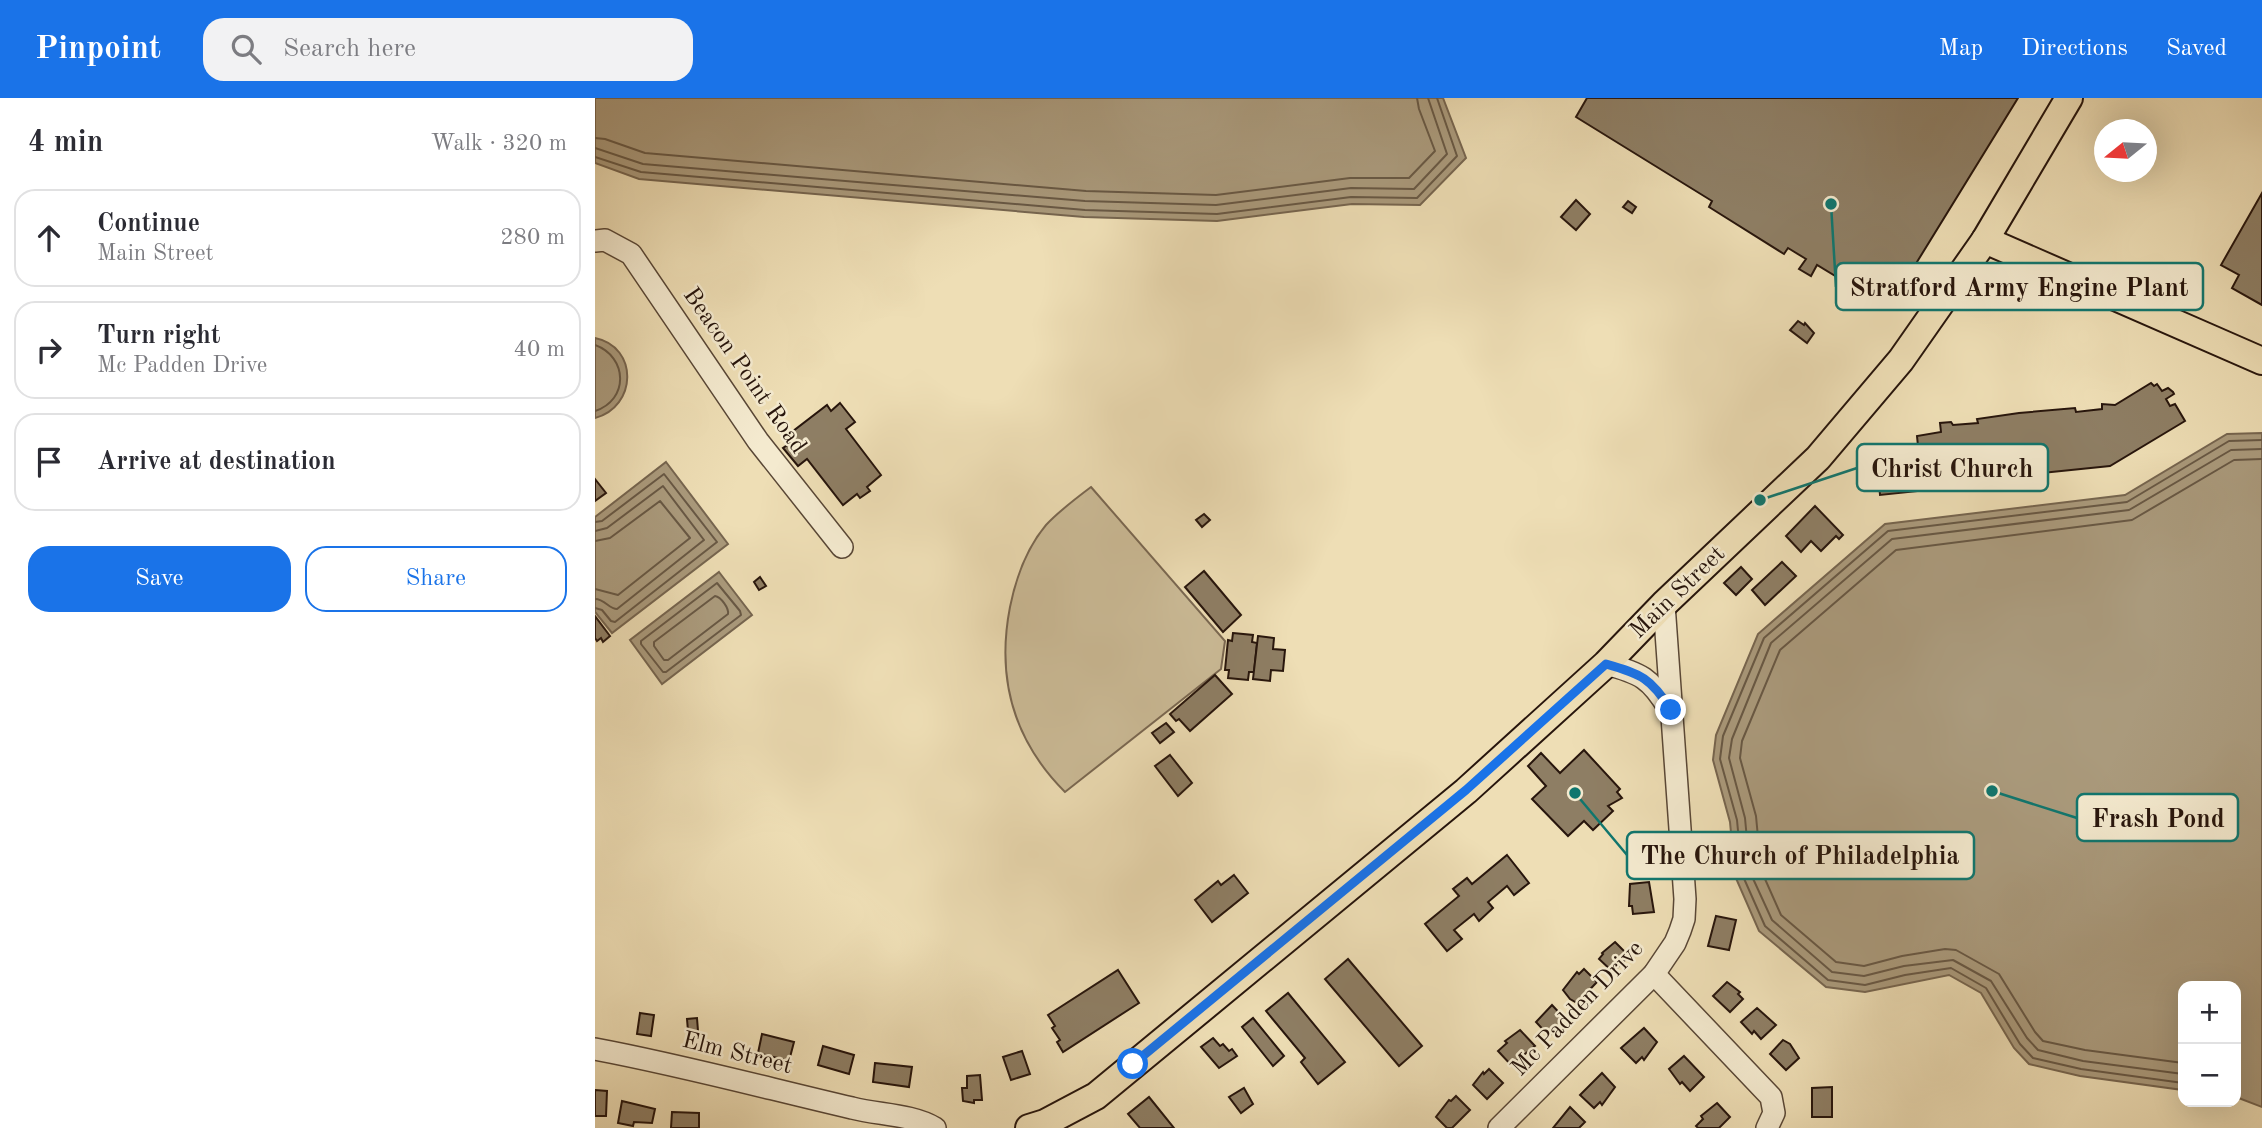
<!DOCTYPE html>
<html lang="en">
<head>
<meta charset="utf-8">
<style>
  body { margin:0; font-family:"Old Standard TT",serif; background:#f2f2f3; color:#2b2b33 }
  .controls { position:absolute; right:21px; bottom:21px; display:grid; overflow:hidden; border-radius:14px; box-shadow:0 7px 28px #0002 }
  .controls button { width:63px; height:63px; display:grid; place-items:center; padding:0; border:0; border-bottom:2px solid #e1e1e2; background:#fff; color:#2b2b33; font:35px sans-serif }
  .compass { position:absolute; left:1499px; top:21px; width:63px; height:63px; border-radius:50%; background:#fff; box-shadow:0 7px 28px #0002; rotate:252deg }
  .stop { position:absolute; width:21px; height:21px; margin:-16px; border:5px solid #1a73e8; border-radius:50%; background:#fff }
  .stop.end { background:#1a73e8; border-color:#fff; box-shadow:0 2px 7px #0008 }
  .list { margin:0; padding:0; list-style:none }
  h2 { display:flex; justify-content:space-between; align-items:center; height:91px; margin:0; padding:0 28px; font-size:30px }
  h2 small { font-size:23px; font-weight:400; color:#7c7c81 }
  .list li { display:grid; grid-template-columns:46px 1fr auto; gap:21px; align-items:center; box-sizing:border-box; height:98px; margin:0 14px 14px; padding:0 14px; border:2px solid #e1e1e2; border-radius:21px }
  .list b { display:block; font-size:26px; white-space:nowrap }
  .list p { margin:0; font-size:23px; white-space:nowrap; color:#7c7c81 }
  .list em { font-size:23px; font-style:normal; color:#7c7c81 }
  .actions { display:flex; gap:14px; padding:21px 28px }
  .actions a { flex:1; padding:16px 0; border:2px solid #1a73e8; border-radius:21px; text-align:center; font-size:24px; color:#1a73e8 }
  .actions .main { background:#1a73e8; color:#fff }
  .icon { flex:none; width:38px; height:38px; fill:none; stroke:currentColor; stroke-width:2; stroke-linecap:round; stroke-linejoin:round }
  .map { position:relative; flex:none; width:1667px; height:1030px; overflow:hidden }
  header { display:flex; align-items:center; gap:42px; box-sizing:border-box; height:98px; padding:0 35px; background:#1a73e8; color:#fff }
  header strong { font-size:33px }
  nav { display:flex; gap:38px; margin-inline-start:auto; font-size:24px }
  .search { width:490px; height:63px; background:#f2f2f3; display:flex; align-items:center; gap:18px; box-sizing:border-box; padding:0 24px; border-radius:21px; color:#7c7c81; font-size:26px }
  main { display:flex }
  aside { flex:1; background:#fff }
  .map>svg:first-child { display:block }
  .green { fill:#ccbc98; stroke:#7a6852; stroke-width:2 }
  .water { fill:#aa9a7c; stroke:#76654f; stroke-width:2 }
  .lines { fill:none; stroke-linecap:round; stroke-linejoin:round }
  .shore { stroke:#685844; stroke-width:2 }
  .building { fill:#8e7e64; stroke:#27150c; stroke-width:2 }
  .minor-casing { stroke:#594736; stroke-width:24 }
  .major-casing { stroke:#27150c; stroke-width:30 }
  .minor { stroke:#f4eacf; stroke-width:21 }
  .major { stroke:#eedeb5; stroke-width:26 }
  .route { stroke:#1a73e8; stroke-width:9 }
  .labels { text-anchor:middle; dominant-baseline:central; stroke-width:5; stroke-linejoin:round; paint-order:stroke }
  .street-label { font-size:24px; fill:#27150c; stroke:#f4eacf }
  .leader { fill:none; stroke:#0f766e; stroke-width:2.5 }
  .callout-dot { fill:#0f766e; stroke:#f4eacf; stroke-width:2.5 }
  .callout { fill:#f4eacf; stroke:#0f766e; stroke-width:2.5 }
  .callout-label { font-size:26px; text-anchor:middle; font-weight:bold; fill:#27150c }
</style>
</head>
<body>
<header>
<strong>Pinpoint</strong>
<div class="search"><svg class="icon" aria-label="search" viewBox="0 0 24 24"><circle cx="10" cy="10" r="6"/><path d="M15 15l6 6"/></svg>Search here</div>
<nav><a>Map</a><a>Directions</a><a>Saved</a></nav>
</header>
<main>
<aside>
<h2>4 min<small>Walk · 320 m</small></h2>
<ul class="list">
<li><svg class="icon" aria-label="ahead" viewBox="0 0 24 24"><path d="M12 20V5M6 11l6-6 6 6"/></svg><div><b>Continue</b><p>Main Street</p></div><em>280 m</em></li>
<li><svg class="icon" aria-label="right" viewBox="0 0 24 24"><path d="M7 20v-9h11M14 6l5 5-5 5"/></svg><div><b>Turn right</b><p>Mc Padden Drive</p></div><em>40 m</em></li>
<li><svg class="icon" aria-label="arrive" viewBox="0 0 24 24"><path d="M6 21V4h12l-3 4 3 4H6"/></svg><div><b>Arrive at destination</b></div></li>
</ul>
<div class="actions"><a class="main">Save</a><a>Share</a></div>
</aside>
<div class="map">
<svg width="1667" height="1030" viewBox="0 0 1667 1030">
  <rect width="100%" height="100%" fill="#eedeb5"/>
  <filter id="stains"><feTurbulence type="fractalNoise" baseFrequency=".00286" numOctaves="4"/><feColorMatrix values="0 0 0 0 .2 0 0 0 0 .09 0 0 0 0 .02 0 0 0 .5 -.17"/></filter>
  <radialGradient id="worn" r=".72"><stop offset=".6" stop-color="#630" stop-opacity="0"/><stop offset="1" stop-color="#630" stop-opacity=".3"/></radialGradient>
  <path class="green" d="M496,389L630,543L626,571L470,694C418,642 401,581 415,509C421,479 431,451 451,427C464,413 480,401 496,389Z"/>
  <g class="water">
    <path d="M0,0H848L871,60L825,107L757,106L622,123L489,119L44,81L0,65Z"/>
    <path d="M0,240C44,249 42,309 0,320Z"/>
    <path d="M1667,335V1009L1641,999V888H1588V992L1485,978L1434,966L1419,950L1386,895L1354,877L1270,894L1231,889L1164,833L1140,778L1135,724L1118,662L1121,637L1163,536L1290,426L1530,397L1632,336Z"/>
    <path d="M71,364L133,446L17,535L0,514V419Z"/>
    <path d="M124,474L157,517L67,586L35,542Z"/>
  </g>
  <g class="lines">
    <g class="shore">
      <path d="M0,40L10,41L50,55L491,93L621,97L755,80H814L840,53L824,11L822,0"/>
      <path d="M0,50L48,66L490,103L621,107L756,90L819,91L852,56L833,0"/>
      <path d="M0,59L46,74L490,112L622,116L756,99L822,100L862,58L842,0"/>
      <path d="M0,247C33,259 34,302 0,313"/>
      <path d="M0,424L7,423L69,376L122,444L20,524L16,523L7,512L0,510"/>
      <path d="M0,433L12,430L68,388L109,442L22,511C14,511 10,501 0,501"/>
      <path d="M0,443L15,440L65,403L95,440L23,497L0,491"/>
      <path d="M122,485L145,513L146,517L71,574H68L46,546V543Z"/>
      <path d="M120,498C126,499 134,510 133,516L73,562H69L59,548V544Z"/>
      <path d="M1588,965L1490,952L1448,943L1440,934L1404,876L1361,852L1350,851L1307,858L1269,868L1241,864L1186,817L1166,772L1161,718L1145,660L1147,643L1185,552L1301,452L1537,422L1639,362L1667,361"/>
      <path d="M1588,976L1488,963L1443,952L1432,940L1396,883L1358,862L1309,868L1269,878L1237,874L1177,822L1155,774L1150,720L1134,660L1137,641L1176,545L1297,441L1534,412L1636,352L1667,351"/>
      <path d="M1588,985L1486,971L1438,960L1425,946L1391,890L1356,870L1310,877L1270,887L1233,882L1170,828L1147,776L1142,722L1125,661L1128,638L1169,540L1293,433L1532,404L1634,343L1667,342"/>
    </g>
  </g>
  <g class="building">
    <path d="M992,0H1423L1293,211L1260,191L1257,197L1251,193L1255,187L1222,167L1216,178L1204,171L1211,161L1193,150L1189,156L1114,109L1117,103L981,19Z"/>
    <path d="M1667,95V207L1637,190L1644,177L1626,167Z"/>
    <path d="M981,102L995,116L981,132L966,119Z"/>
    <path d="M1033,103L1041,109L1037,115L1028,109Z"/>
    <path d="M1203,223L1209,227L1210,225L1219,235L1212,245L1195,232Z"/>
    <path d="M1556,285L1559,288L1562,286L1567,293L1573,290L1578,294L1579,296L1571,301L1575,308L1580,306L1590,323L1515,368L1408,379V384L1285,397L1281,353L1286,352L1285,348L1301,346L1302,350L1323,348L1322,338L1346,334L1345,325L1356,324L1358,327L1383,325L1382,321L1424,315L1480,310L1481,314L1507,311V306L1520,307Z"/>
    <path d="M245,305L260,324L251,331L286,377L272,389L275,393L265,400L262,396L248,407L212,361L203,368L188,350L198,343L193,337L232,307L236,313Z"/>
    <path d="M0,381L11,395L0,403Z"/>
    <path d="M1220,408L1248,437L1244,441L1241,438L1226,453L1216,443L1206,454L1191,438Z"/>
    <path d="M609,416L615,422L607,429L601,422Z"/>
    <path d="M1187,464L1201,478L1170,507L1157,492Z"/>
    <path d="M1146,469L1157,481L1141,497L1129,485Z"/>
    <path d="M609,473L646,517L628,534L590,489Z"/>
    <path d="M165,479L171,488L164,492L159,484Z"/>
    <path d="M0,518L15,538L8,544L6,540L2,543L0,540Z"/>
    <path d="M638,535L658,537L657,544L662,545L659,574H654L653,582L633,580L634,572H630L633,542L637,543Z"/>
    <path d="M663,538L679,540L678,551L690,552L688,573L676,572L675,583L658,581Z"/>
    <path d="M620,577L637,596L595,633L584,621L581,623L575,616Z"/>
    <path d="M571,625L579,634L565,645L557,635Z"/>
    <path d="M989,652L1025,691L1022,694L1027,700L1013,708L1018,713L998,732L989,723L973,738L937,701L951,688L933,668L946,655L965,675Z"/>
    <path d="M575,657L597,685L583,698L560,668Z"/>
    <path d="M912,757L934,785L919,797L912,788L893,804L898,810L884,823L879,816L859,832L867,841L852,853L830,826L864,798L858,791L872,780L877,786Z"/>
    <path d="M639,777L653,795L617,824L600,802L623,783L626,787Z"/>
    <path d="M1054,784L1059,814L1038,816L1037,808H1034L1035,786Z"/>
    <path d="M1121,818L1141,822L1134,852L1113,848Z"/>
    <path d="M1020,844L1034,858L1018,874L1004,861L1008,856L1007,855Z"/>
    <path d="M753,861L827,948L804,968L730,881Z"/>
    <path d="M989,871L1002,884L982,905L975,901L968,892L982,874L984,876Z"/>
    <path d="M523,872L544,905L468,954L462,944L465,942L457,930L460,928L453,917Z"/>
    <path d="M1132,884L1145,894L1143,896L1148,901L1135,914L1118,898Z"/>
    <path d="M693,895L750,964L723,986L706,964L710,960L671,913Z"/>
    <path d="M957,907L971,922L954,938L941,924Z"/>
    <path d="M1162,910L1181,927L1166,941L1159,933L1157,936L1146,924Z"/>
    <path d="M45,915L59,917L56,938L42,936Z"/>
    <path d="M102,920L103,933H93L92,921Z"/>
    <path d="M658,920L689,958L678,968L647,929Z"/>
    <path d="M1049,930L1062,944L1049,962L1047,959L1041,965L1026,950Z"/>
    <path d="M925,932L940,948L916,967L903,953L912,945L910,943Z"/>
    <path d="M167,936L199,944L194,963L163,955Z"/>
    <path d="M618,940L625,948L628,946L634,953L637,951L642,958L624,970L606,949Z"/>
    <path d="M1188,942L1195,946L1204,960L1191,972L1175,956Z"/>
    <path d="M228,948L259,957L254,976L223,967Z"/>
    <path d="M427,953L435,976L416,982L408,959Z"/>
    <path d="M1089,958L1109,979L1095,993L1087,984L1085,986L1074,971Z"/>
    <path d="M280,965L317,969L314,989L278,984Z"/>
    <path d="M894,971L908,985L892,1001L878,987L888,974L889,976Z"/>
    <path d="M1007,975L1020,989L1007,1007L1005,1004L999,1010L985,997Z"/>
    <path d="M385,977L387,1002H379V1005L368,1003L367,990H372V978Z"/>
    <path d="M1237,989V1019H1217V990Z"/>
    <path d="M649,990L658,1006L646,1015L634,999Z"/>
    <path d="M0,992L12,993L11,1018H0Z"/>
    <path d="M861,998L875,1012L857,1030H852L841,1019L854,1002L856,1003Z"/>
    <path d="M554,999L579,1030H545L533,1016Z"/>
    <path d="M27,1003L60,1011L57,1025L39,1024L38,1028L23,1025Z"/>
    <path d="M1122,1005L1135,1019L1124,1030H1103L1101,1028L1108,1021L1106,1018Z"/>
    <path d="M975,1009L990,1024L984,1030H958Z"/>
    <path d="M77,1014L104,1015V1030H76Z"/>
  </g>
  <g class="lines">
    <g class="minor-casing">
      <g id="minor">
        <path d="M0,143L10,142L36,156L163,343L247,449"/>
        <path d="M1011,566C1045,575 1056,580 1074,611"/>
        <path d="M1059,876L1176,999L1179,1015L1172,1030"/>
        <path d="M0,951C86,967 171,990 257,1010C284,1017 316,1016 340,1030"/>
        <path d="M904,1030L1059,876L1080,845L1085,833L1089,821L1090,801L1069,506"/>
      </g>
    </g>
    <g class="major-casing">
      <g id="major">
        <path d="M1390,142L1667,263"/>
        <path d="M434,1030L450,1025L501,998L871,693L1011,566L1069,506L1223,360L1306,262L1390,142L1474,0"/>
      </g>
    </g>
    <use href="#minor" class="minor"/>
    <use href="#major" class="major"/>
  </g>
  <g class="lines">
    <path class="route" d="M538,966L871,692L1011,566C1046,576 1056,580 1076,612"/>
  </g>
  <g class="labels">
    <g class="street-label">
      <text transform="translate(149 273) rotate(55)">Beacon Point Road</text>
      <text transform="translate(1083 495) rotate(-44)">Main Street</text>
      <text transform="translate(983 911) rotate(-46)">Mc Padden Drive</text>
      <text transform="translate(142 956) rotate(14)">Elm Street</text>
    </g>
  </g>
  <path class="leader" d="M1236 106L1241 189M1165 402L1262 370M1397 693L1482 720M980 695L1032 757"/>
  <g class="callout-dot">
    <circle cx="1236" cy="106" r="7"/>
    <circle cx="1165" cy="402" r="7"/>
    <circle cx="1397" cy="693" r="7"/>
    <circle cx="980" cy="695" r="7"/>
  </g>
  <g class="callout">
    <rect x="1241" y="165" width="367" height="47" rx="7"/>
    <rect x="1262" y="346" width="191" height="47" rx="7"/>
    <rect x="1482" y="696" width="161" height="47" rx="7"/>
    <rect x="1032" y="734" width="347" height="47" rx="7"/>
  </g>
  <g class="callout-label">
    <text x="1424" y="198">Stratford Army Engine Plant</text>
    <text x="1357" y="379">Christ Church</text>
    <text x="1563" y="729">Frash Pond</text>
    <text x="1205" y="766">The Church of Philadelphia</text>
  </g>
  <rect width="100%" height="100%" filter="url(#stains)"/>
  <rect width="100%" height="100%" fill="url(#worn)"/>
</svg>
<div class="controls">
<button>+</button>
<button>−</button>
</div>
<svg class="compass" viewBox="-18 -18 36 36"><path d="M0-13l5 13h-10z" fill="#e53935"/><path d="M0 13l5-13h-10z" fill="#7c7c81"/></svg>
<div class="stop" style="left:538px;top:966px"></div>
<div class="stop end" style="left:1076px;top:612px"></div>
</div>
</main>
</body>
</html>
